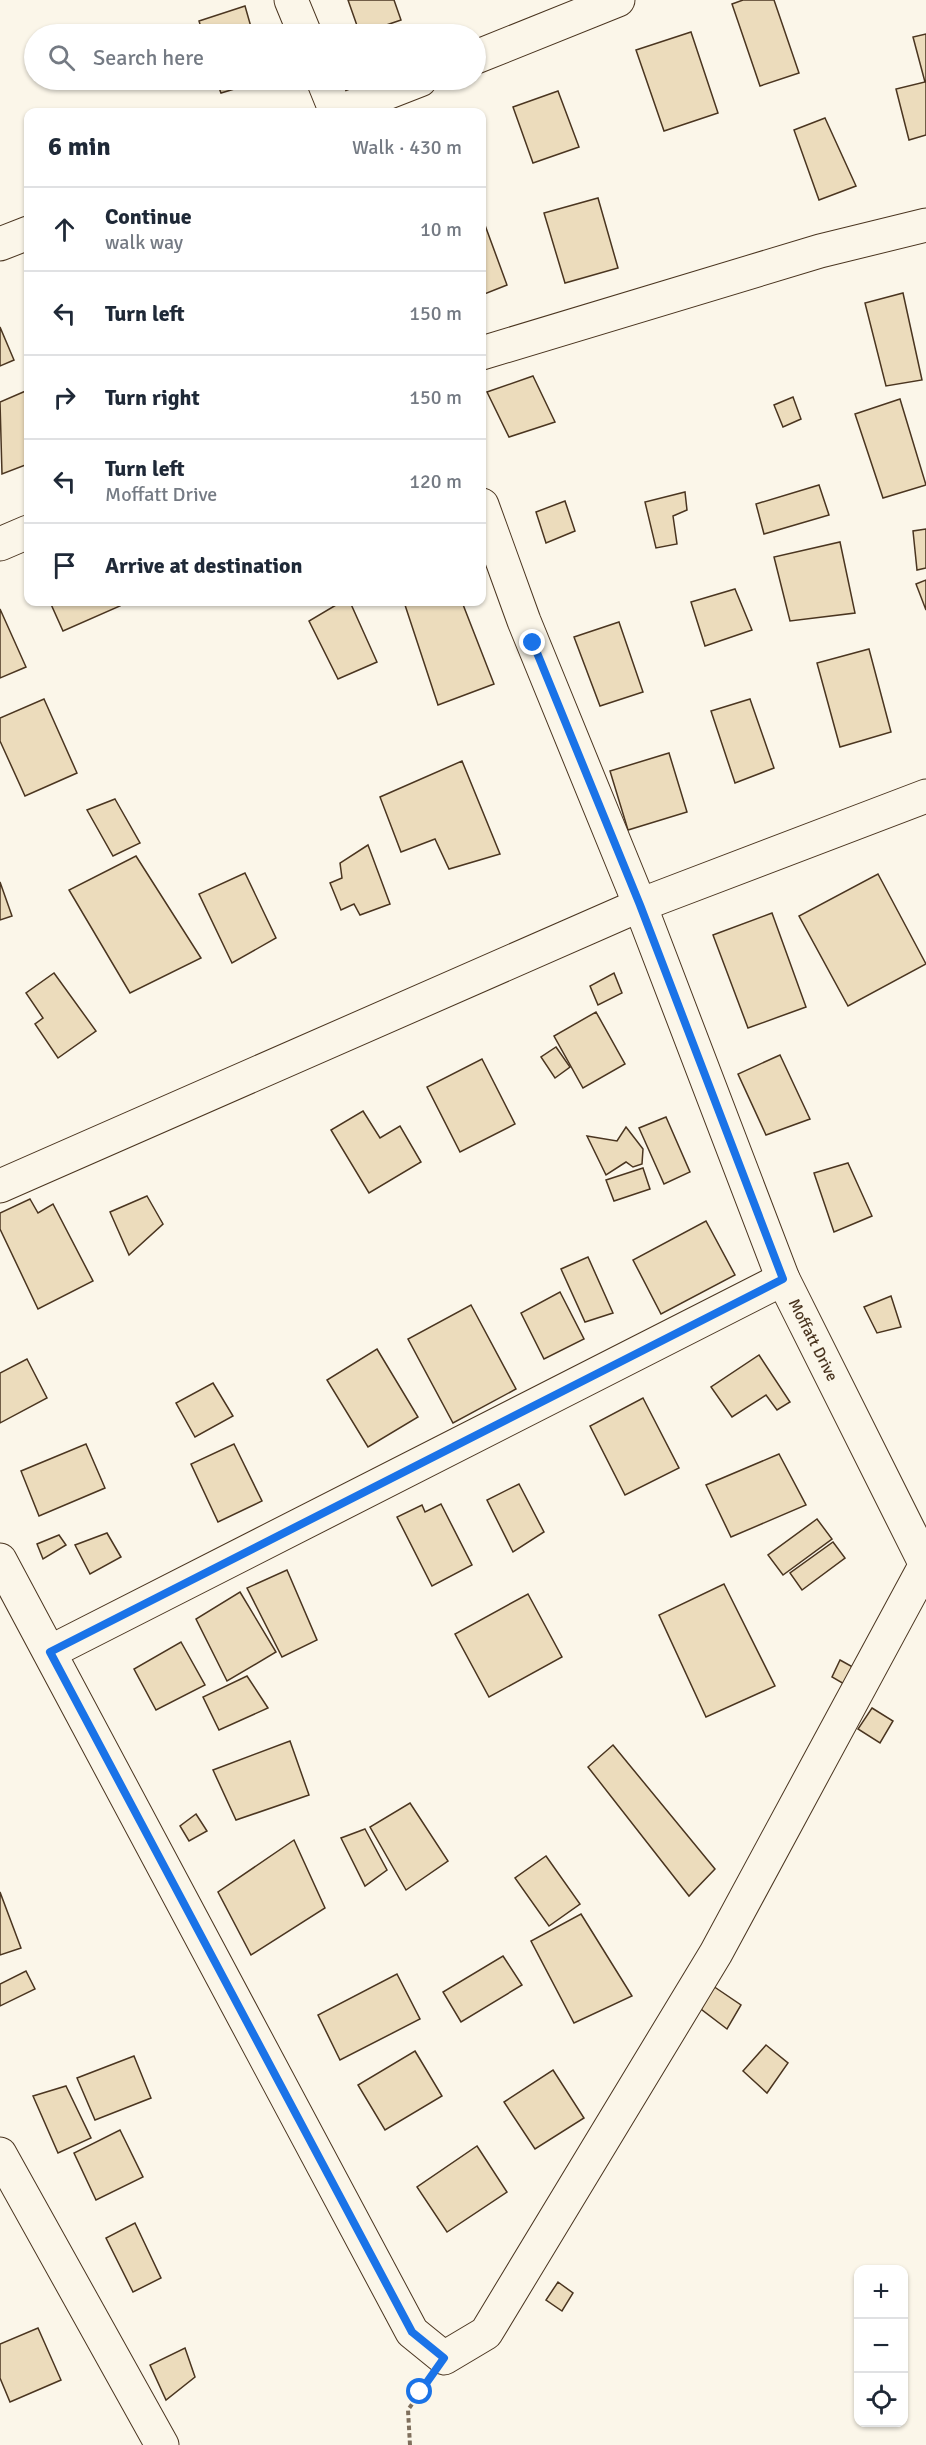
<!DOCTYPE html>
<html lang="en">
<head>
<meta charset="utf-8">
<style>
  body { margin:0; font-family:Signika,sans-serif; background:#f6f6f7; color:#1f2937 }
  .controls { position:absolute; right:18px; bottom:18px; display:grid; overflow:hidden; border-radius:12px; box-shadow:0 2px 4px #0004 }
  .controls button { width:54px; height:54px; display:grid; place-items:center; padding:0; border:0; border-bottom:2px solid #e0e1e3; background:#fff; color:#1f2937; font:30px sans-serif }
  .stop { position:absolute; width:18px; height:18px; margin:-14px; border:4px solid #1a73e8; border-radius:50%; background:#fff }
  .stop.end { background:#1a73e8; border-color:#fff; box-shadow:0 2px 6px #0008 }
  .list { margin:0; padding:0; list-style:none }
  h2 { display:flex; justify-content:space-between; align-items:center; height:78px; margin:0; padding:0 24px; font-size:26px }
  h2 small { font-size:20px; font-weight:400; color:#747a83 }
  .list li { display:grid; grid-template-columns:39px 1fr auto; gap:18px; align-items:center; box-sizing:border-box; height:84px; padding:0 24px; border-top:2px solid #e0e1e3 }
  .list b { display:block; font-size:22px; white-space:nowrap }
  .list p { margin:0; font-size:20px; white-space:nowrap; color:#747a83 }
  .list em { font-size:20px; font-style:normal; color:#747a83 }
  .icon { flex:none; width:33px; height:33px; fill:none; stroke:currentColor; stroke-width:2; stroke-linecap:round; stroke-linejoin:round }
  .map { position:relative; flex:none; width:926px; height:2445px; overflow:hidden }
  .search { position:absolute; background:#fff; box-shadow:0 2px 4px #0004; left:24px; top:24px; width:462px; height:66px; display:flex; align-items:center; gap:15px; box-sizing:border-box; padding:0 21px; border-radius:33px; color:#747a83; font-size:22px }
  .panel { position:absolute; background:#fff; box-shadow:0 2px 4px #0004; left:24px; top:108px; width:462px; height:498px; border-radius:12px }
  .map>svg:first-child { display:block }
  .building { fill:#ecdcbc; stroke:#4a3520; stroke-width:1.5 }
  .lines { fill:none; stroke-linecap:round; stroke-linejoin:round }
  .street-casing { stroke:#4a3520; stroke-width:35 }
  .path { stroke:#7f6f5c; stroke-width:4; stroke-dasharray:4.5 3; stroke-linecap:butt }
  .street { stroke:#fbf6e9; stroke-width:33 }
  .route { stroke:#1a73e8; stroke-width:8 }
  .labels { text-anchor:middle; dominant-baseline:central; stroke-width:4.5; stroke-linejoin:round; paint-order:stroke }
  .street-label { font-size:16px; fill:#4a3520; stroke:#fbf6e9 }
</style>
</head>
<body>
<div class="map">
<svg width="926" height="2445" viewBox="0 0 926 2445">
  <rect width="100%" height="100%" fill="#fbf6e9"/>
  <g class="building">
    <path d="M348,0H394L401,20L360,34Z"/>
    <path d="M743,0H774L799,73L760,86L732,4Z"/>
    <path d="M245,6L253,34H203L199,21Z"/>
    <path d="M691,32L718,113L664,131L636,50Z"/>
    <path d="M926,34V135L909,140L896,89L925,82L913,37Z"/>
    <path d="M216,80H264L221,93Z"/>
    <path d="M558,91L579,147L533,163L513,107Z"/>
    <path d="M825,118L856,186L819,200L794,130Z"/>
    <path d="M598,198L618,268L565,283L544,213Z"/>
    <path d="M482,217L507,285L482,295Z"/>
    <path d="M903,293L922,380L886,386L865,303Z"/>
    <path d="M0,327L14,360L0,366Z"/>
    <path d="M533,376L555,422L509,437L487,392Z"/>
    <path d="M28,390V464L2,474L0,402Z"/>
    <path d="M793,397L801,419L783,427L774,405Z"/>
    <path d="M900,399L926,485L883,498L855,414Z"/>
    <path d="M819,485L829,515L764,534L756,504Z"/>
    <path d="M685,492L687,510L673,516L677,544L656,548L645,502Z"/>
    <path d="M565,501L575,531L546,543L536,512Z"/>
    <path d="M926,529V568L917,570L913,531Z"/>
    <path d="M840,542L855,613L790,621L774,557Z"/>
    <path d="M926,580V610L916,584Z"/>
    <path d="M735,589L752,630L705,646L691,602Z"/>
    <path d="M50,602H118L120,606L63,631Z"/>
    <path d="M341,602H350L377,662L338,679L309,621Z"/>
    <path d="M404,602H462L494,684L438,705Z"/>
    <path d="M0,609L26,667L0,678Z"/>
    <path d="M619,622L643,692L600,706L574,637Z"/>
    <path d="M869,649L891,732L840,747L817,663Z"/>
    <path d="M44,699L77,773L25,796L0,741V718Z"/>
    <path d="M750,699L774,768L735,783L711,711Z"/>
    <path d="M669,753L687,812L628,830L610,771Z"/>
    <path d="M462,761L500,854L449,869L435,839L401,852L380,797Z"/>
    <path d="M115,799L140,843L113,856L87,810Z"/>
    <path d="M368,845L390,904L360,915L354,904L341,910L330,883L342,878L340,863Z"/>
    <path d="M136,856L201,958L130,993L69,890Z"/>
    <path d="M245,873L276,938L232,963L199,894Z"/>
    <path d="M878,874L926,964L848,1006L799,916Z"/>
    <path d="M0,882L12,916L0,920Z"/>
    <path d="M772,913L806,1007L748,1028L713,935Z"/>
    <path d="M54,973L96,1031L58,1058L35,1024L43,1018L26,993Z"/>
    <path d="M614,973L622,993L598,1005L590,986Z"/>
    <path d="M596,1012L625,1064L583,1088L554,1036Z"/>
    <path d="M556,1047L570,1067L555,1078L541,1057Z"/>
    <path d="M780,1055L810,1119L766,1135L738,1074Z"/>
    <path d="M482,1059L515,1124L460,1152L427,1087Z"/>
    <path d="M363,1111L380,1138L400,1126L421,1162L369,1193L331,1130Z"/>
    <path d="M666,1117L690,1172L664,1184L639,1128Z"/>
    <path d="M626,1127L643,1149L642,1164L633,1167L626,1162L606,1175L587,1136L617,1141Z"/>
    <path d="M848,1163L872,1216L834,1232L814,1173Z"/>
    <path d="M643,1168L650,1189L614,1201L606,1180Z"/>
    <path d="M147,1196L163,1224L129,1255L110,1212Z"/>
    <path d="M30,1199L38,1213L53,1204L93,1281L38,1309L0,1229V1213Z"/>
    <path d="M706,1221L735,1275L661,1314L633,1260Z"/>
    <path d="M588,1257L613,1313L585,1322L561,1269Z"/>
    <path d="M560,1292L584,1339L544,1359L521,1313Z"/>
    <path d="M891,1296L901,1327L877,1333L864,1307Z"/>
    <path d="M471,1305L516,1389L453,1423L408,1339Z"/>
    <path d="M377,1349L418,1417L368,1447L327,1380Z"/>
    <path d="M759,1355L790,1402L777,1410L766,1395L732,1417L711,1387Z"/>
    <path d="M27,1359L47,1398L0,1423V1373Z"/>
    <path d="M213,1383L233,1416L195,1437L176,1403Z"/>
    <path d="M643,1398L679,1468L625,1495L590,1426Z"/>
    <path d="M86,1444L105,1488L39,1516L21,1471Z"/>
    <path d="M234,1444L262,1501L218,1522L191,1464Z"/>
    <path d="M779,1454L806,1505L731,1537L706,1485Z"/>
    <path d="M519,1484L544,1532L513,1552L487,1500Z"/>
    <path d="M441,1504L472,1565L432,1586L397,1517L422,1505L425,1512Z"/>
    <path d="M817,1519L832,1539L783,1575L768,1555Z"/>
    <path d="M107,1533L121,1557L90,1574L75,1545Z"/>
    <path d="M59,1535L66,1545L43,1559L37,1544Z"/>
    <path d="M833,1542L845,1558L802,1590L790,1573Z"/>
    <path d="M287,1570L317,1640L282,1657L247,1588Z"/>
    <path d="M724,1584L775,1686L706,1717L659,1615Z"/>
    <path d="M240,1592L276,1652L227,1681L196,1619Z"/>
    <path d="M528,1594L562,1657L489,1697L455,1634Z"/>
    <path d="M181,1642L205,1685L156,1710L134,1669Z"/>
    <path d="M840,1660L860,1671L851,1688L832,1677Z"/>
    <path d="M247,1676L268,1708L219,1730L203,1697Z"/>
    <path d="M872,1708L893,1721L880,1743L858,1729Z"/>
    <path d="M290,1741L309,1795L236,1820L213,1770Z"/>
    <path d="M613,1745L715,1869L689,1896L588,1767Z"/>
    <path d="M410,1803L448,1861L406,1890L370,1827Z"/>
    <path d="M196,1814L207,1831L189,1841L180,1826Z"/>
    <path d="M365,1829L387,1870L365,1886L341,1838Z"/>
    <path d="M294,1840L325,1908L251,1955L218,1892Z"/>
    <path d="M546,1856L580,1904L549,1926L515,1878Z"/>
    <path d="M0,1892L21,1948L0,1955Z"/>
    <path d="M581,1914L632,1996L574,2023L531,1941Z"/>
    <path d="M503,1956L522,1985L461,2022L443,1992Z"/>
    <path d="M26,1971L35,1989L0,2006V1984Z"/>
    <path d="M397,1974L420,2019L340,2060L318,2015Z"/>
    <path d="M713,1986L741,2005L727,2029L697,2006Z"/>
    <path d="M766,2045L788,2063L767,2093L743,2071Z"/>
    <path d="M415,2051L442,2096L385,2130L358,2085Z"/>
    <path d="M134,2056L151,2098L95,2120L77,2078Z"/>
    <path d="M553,2070L584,2118L535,2149L504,2102Z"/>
    <path d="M66,2086L91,2138L58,2153L33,2096Z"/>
    <path d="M120,2130L143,2177L96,2200L74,2153Z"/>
    <path d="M477,2146L507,2192L447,2232L417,2187Z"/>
    <path d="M135,2223L161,2278L133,2292L106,2238Z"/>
    <path d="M558,2282L573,2293L562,2311L546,2300Z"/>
    <path d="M38,2328L61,2380L10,2402L0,2378V2344Z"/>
    <path d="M185,2348L195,2377L166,2400L150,2365Z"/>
  </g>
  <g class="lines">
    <g class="street-casing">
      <g id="street">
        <path d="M291,0L305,34"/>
        <path d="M476,57L618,0"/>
        <path d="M323,80L336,112"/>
        <path d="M338,112L420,80"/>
        <path d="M0,244L28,233"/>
        <path d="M482,353L820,251L926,225"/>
        <path d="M482,505L524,621L640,905L783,1279L926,1565"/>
        <path d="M0,544L28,532"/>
        <path d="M0,1186L640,905L926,796"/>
        <path d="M0,1560L412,2332L444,2358L486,2333L716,1953L926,1564"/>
        <path d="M50,1652L783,1279"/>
        <path d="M0,2154L162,2445"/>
      </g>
    </g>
    <path class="path" d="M410,2445L408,2410L425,2385"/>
    <use href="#street" class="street"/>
  </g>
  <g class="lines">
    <path class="route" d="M420,2392L444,2358L412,2332L50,1652L783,1279L640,905L533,643"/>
  </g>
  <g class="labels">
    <g class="street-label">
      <text transform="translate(813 1340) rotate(63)">Moffatt Drive</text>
    </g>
  </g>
</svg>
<div class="controls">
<button>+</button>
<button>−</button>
<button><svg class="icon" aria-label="locate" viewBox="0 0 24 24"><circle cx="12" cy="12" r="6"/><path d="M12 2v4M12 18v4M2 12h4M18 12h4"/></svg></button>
</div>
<div class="stop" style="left:420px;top:2392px"></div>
<div class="stop end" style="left:533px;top:643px"></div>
<div class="search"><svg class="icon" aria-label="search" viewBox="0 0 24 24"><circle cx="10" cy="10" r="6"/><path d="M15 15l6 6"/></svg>Search here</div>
<section class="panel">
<h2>6 min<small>Walk · 430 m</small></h2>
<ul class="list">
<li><svg class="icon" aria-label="ahead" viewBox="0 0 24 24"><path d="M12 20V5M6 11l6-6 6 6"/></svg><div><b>Continue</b><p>walk way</p></div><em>10 m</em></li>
<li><svg class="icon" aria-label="left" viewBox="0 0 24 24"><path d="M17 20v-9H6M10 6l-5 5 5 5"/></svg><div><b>Turn left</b></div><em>150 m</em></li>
<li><svg class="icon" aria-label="right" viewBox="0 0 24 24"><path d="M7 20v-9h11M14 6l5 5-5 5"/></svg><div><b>Turn right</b></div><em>150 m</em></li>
<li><svg class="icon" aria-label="left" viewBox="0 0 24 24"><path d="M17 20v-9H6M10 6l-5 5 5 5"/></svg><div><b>Turn left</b><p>Moffatt Drive</p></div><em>120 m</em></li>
<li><svg class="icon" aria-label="arrive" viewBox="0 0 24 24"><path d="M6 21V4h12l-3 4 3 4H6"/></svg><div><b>Arrive at destination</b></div></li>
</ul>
</section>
</div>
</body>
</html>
